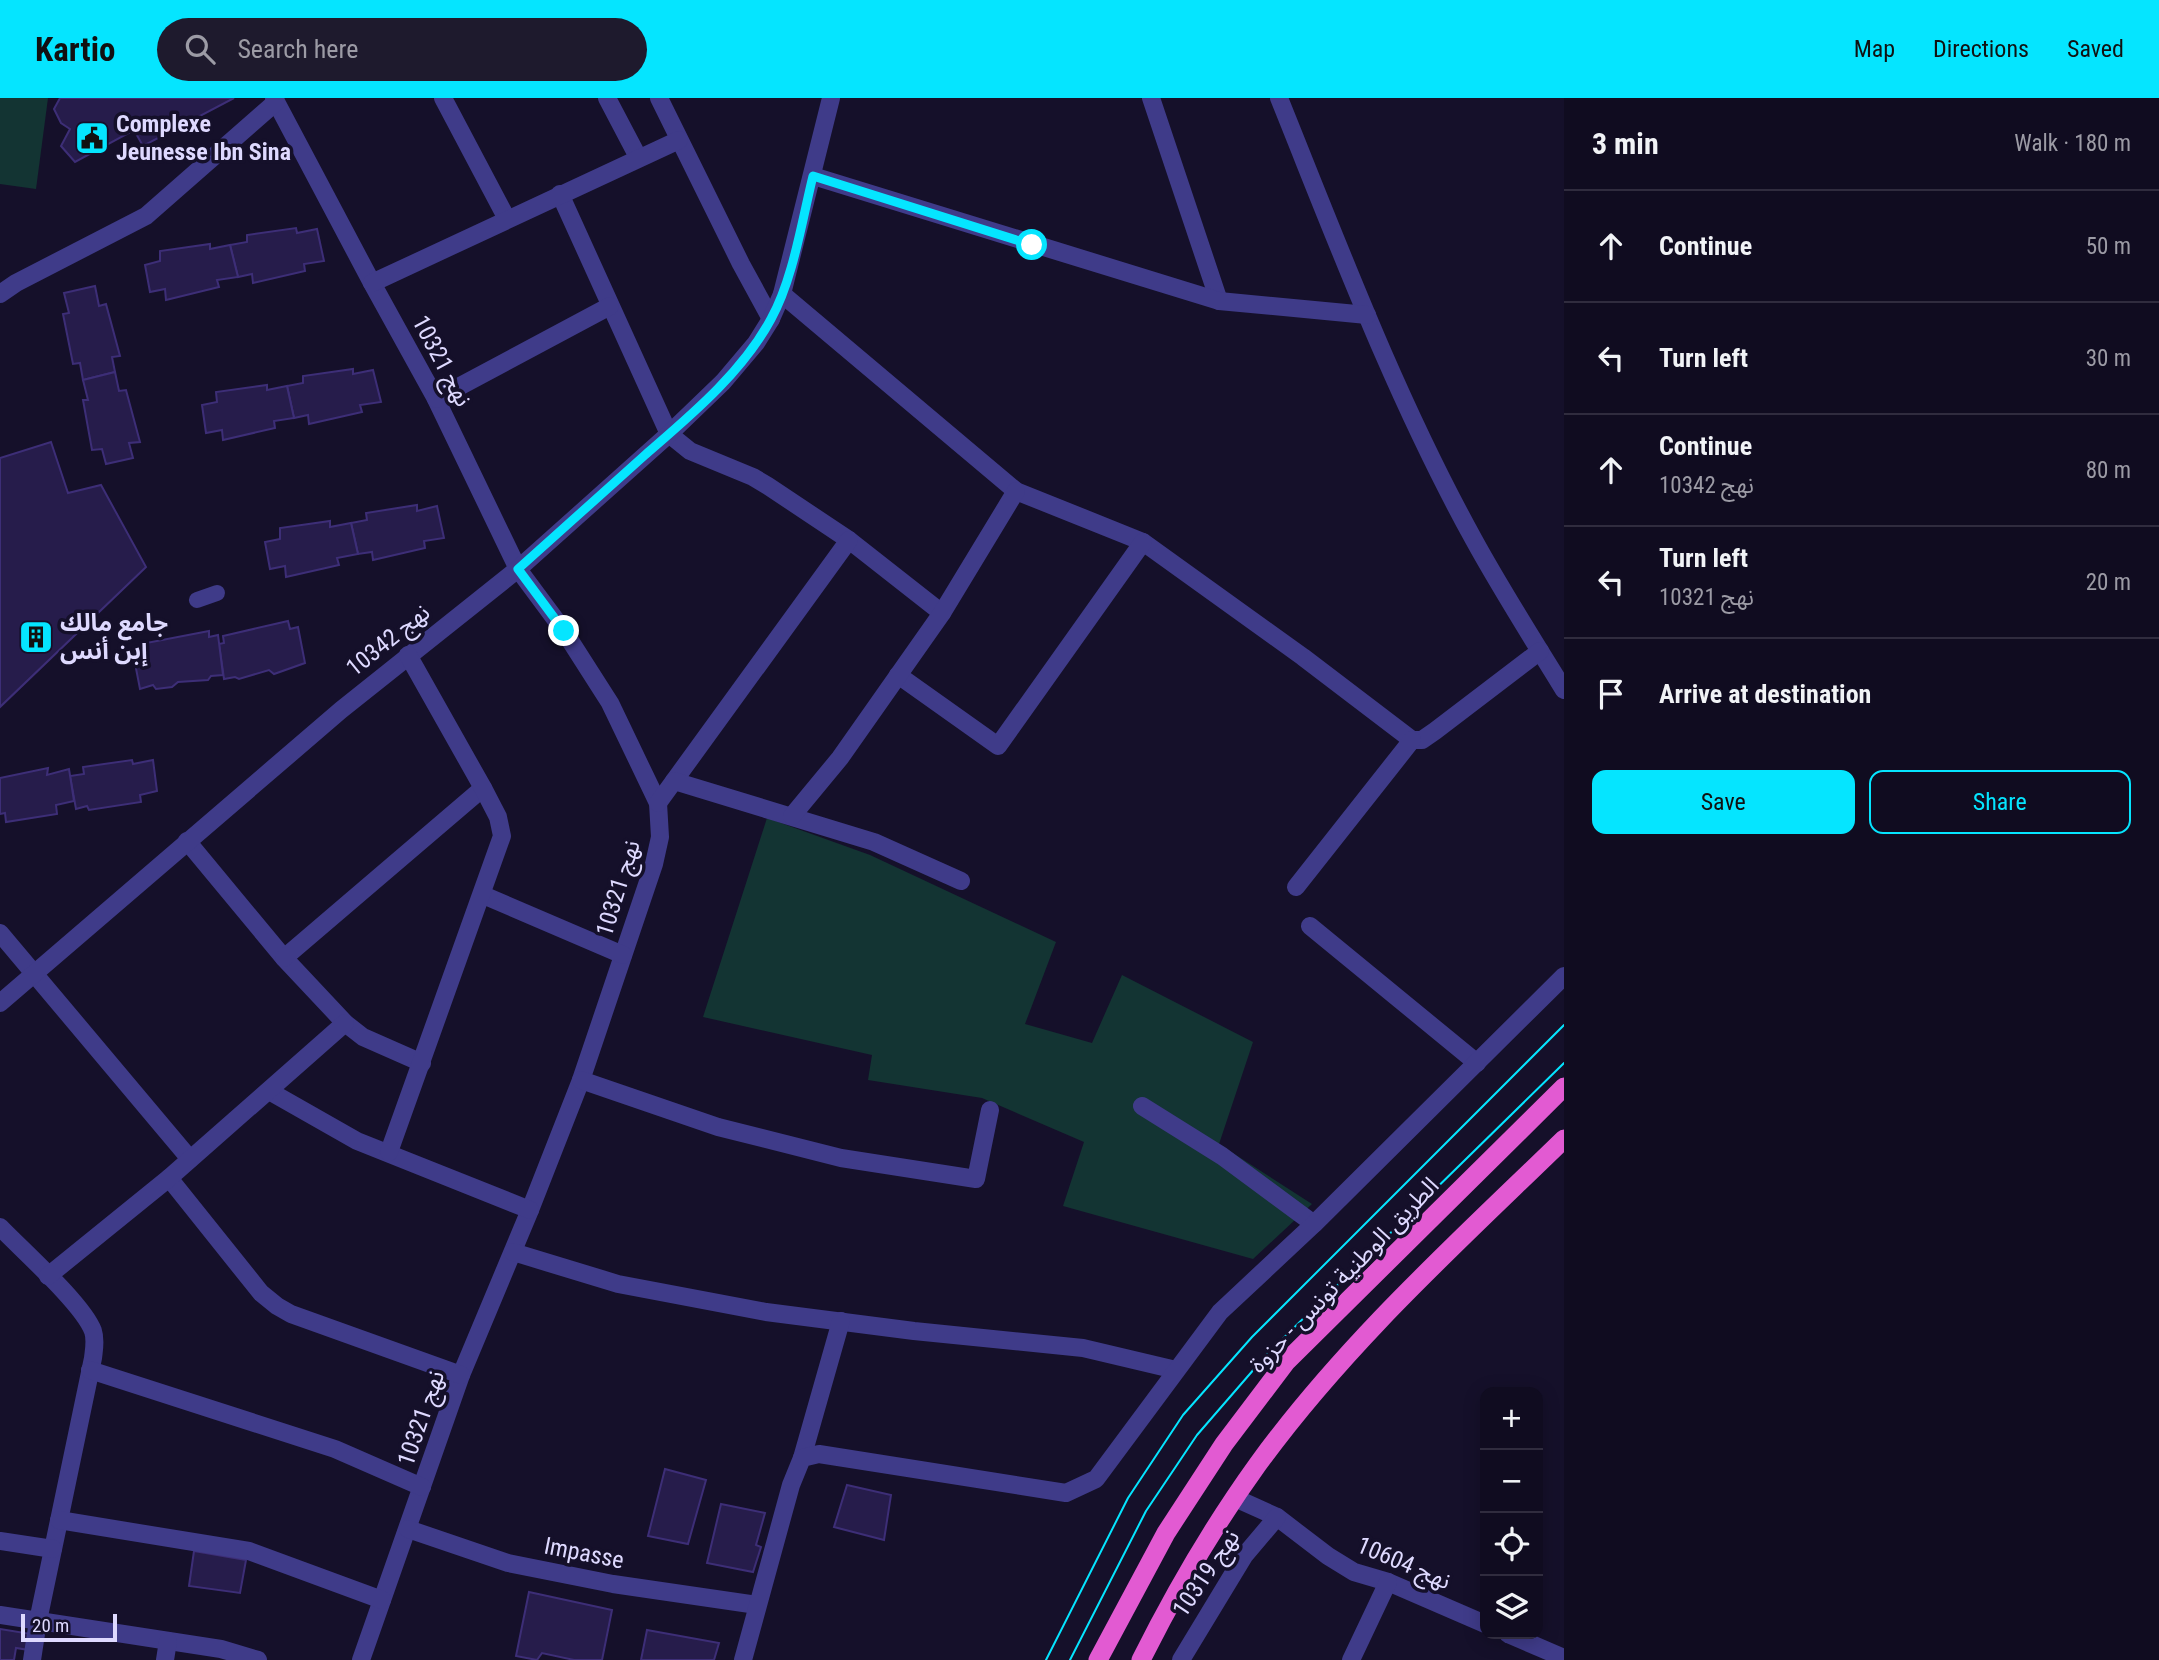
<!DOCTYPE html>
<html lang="en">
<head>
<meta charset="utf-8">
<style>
  body { margin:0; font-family:"Roboto Condensed","Noto Sans Arabic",sans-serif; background:#1e1a2d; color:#f1f3f6 }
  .controls { position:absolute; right:21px; bottom:21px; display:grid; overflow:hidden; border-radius:14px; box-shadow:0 4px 18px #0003 }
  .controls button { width:63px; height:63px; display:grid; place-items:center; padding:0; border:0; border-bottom:2px solid #302c3e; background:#100c20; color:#f1f3f6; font:35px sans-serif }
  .scale { position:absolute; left:21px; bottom:18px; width:96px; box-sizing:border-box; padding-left:7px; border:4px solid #ded9ff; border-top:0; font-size:19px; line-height:24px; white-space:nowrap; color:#ded9ff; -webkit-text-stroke:5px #15102a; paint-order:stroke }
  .stop { position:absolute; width:21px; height:21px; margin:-16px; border:5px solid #05e5ff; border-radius:50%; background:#fff }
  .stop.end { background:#05e5ff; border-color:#fff; box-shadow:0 2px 7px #0008 }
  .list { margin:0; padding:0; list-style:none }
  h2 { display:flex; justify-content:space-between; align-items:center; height:91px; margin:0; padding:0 28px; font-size:30px }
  h2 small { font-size:23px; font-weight:400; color:#9c9ba5 }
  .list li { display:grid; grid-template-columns:46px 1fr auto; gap:21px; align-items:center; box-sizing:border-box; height:112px; padding:0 28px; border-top:2px solid #302c3e }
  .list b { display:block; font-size:26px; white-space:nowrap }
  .list p { margin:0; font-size:23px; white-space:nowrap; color:#9c9ba5 }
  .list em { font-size:23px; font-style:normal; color:#9c9ba5 }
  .actions { display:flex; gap:14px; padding:21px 28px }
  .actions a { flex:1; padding:16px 0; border:2px solid #05e5ff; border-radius:14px; text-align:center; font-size:24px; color:#05e5ff }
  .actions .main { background:#05e5ff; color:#111 }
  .icon { flex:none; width:38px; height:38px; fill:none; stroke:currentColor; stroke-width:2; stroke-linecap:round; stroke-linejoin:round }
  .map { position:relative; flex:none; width:1564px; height:1562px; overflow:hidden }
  header { display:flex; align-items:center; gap:42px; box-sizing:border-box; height:98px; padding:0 35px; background:#05e5ff; color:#111 }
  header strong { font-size:33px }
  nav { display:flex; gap:38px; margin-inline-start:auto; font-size:24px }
  .search { width:490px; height:63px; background:#1e1a2d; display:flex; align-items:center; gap:18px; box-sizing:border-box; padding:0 24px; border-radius:38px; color:#9c9ba5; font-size:26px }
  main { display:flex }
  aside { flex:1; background:#100c20 }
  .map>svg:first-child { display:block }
  .green { fill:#133433 }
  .building { fill:#261c4b; stroke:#3d2e77; stroke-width:2 }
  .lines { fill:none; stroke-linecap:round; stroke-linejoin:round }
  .service { stroke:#3f3b89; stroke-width:16 }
  .minor { stroke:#3f3b89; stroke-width:18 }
  .trunk { stroke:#e25ad2; stroke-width:19 }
  .tram { stroke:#05e5ff; stroke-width:2 }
  .route { stroke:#05e5ff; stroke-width:9 }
  .labels { text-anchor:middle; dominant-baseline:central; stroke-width:7; stroke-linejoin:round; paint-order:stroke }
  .poi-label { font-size:24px; font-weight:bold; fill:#ded9ff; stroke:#15102a; text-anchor:start }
  .street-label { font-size:24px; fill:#ded9ff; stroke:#15102a }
</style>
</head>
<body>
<header>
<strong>Kartio</strong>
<div class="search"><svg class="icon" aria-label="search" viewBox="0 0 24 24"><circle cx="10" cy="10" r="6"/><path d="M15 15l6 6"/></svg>Search here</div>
<nav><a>Map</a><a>Directions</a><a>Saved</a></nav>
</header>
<main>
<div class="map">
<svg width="1564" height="1562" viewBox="0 0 1564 1562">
  <rect width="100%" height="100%" fill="#15102a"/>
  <g class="green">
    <path d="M0,0H48L36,91L0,86Z"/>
    <path d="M767,720L870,757L1056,844L1025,926L1092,945L1122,877L1253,944L1219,1046L1312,1106L1253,1161L1063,1108L1084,1044L982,1000L868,982L872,957L703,919Z"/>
  </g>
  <g class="building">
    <path d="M60,0H234L143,48L134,32L75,64L61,48L70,31L61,25L54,11Z"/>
    <path d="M296,130L297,135L317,131L324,163L304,166L305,173L253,185L252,176L238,179L230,147L247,144V137Z"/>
    <path d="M210,146V151L230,147L238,179L217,182L219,189L166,202L165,191L150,194L145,167L160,163V153Z"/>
    <path d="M95,188L99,208L106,206L120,258L112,259L115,274L83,282L80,265L73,266L63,216L69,215L64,195Z"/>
    <path d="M353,271V276L373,272L381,304L360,307L362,314L309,326L308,317L294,320L287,288L303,285V278Z"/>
    <path d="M115,274L119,293L126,292L140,344L129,345L133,360L106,366L102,351L92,352L83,302H88L83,282Z"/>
    <path d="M267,287V292L287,288L294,320L274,323L275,330L223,342L222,332L206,335L202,307L217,304L216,294Z"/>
    <path d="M51,344L68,395L101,387L146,469L0,609V360Z"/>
    <path d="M417,407V413L437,408L444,440L424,443L425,450L373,462L372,454L358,456L351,425L367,422L366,415Z"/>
    <path d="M330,423V429L351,425L358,456L337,460L339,467L286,479L285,468L270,471L265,444L280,441V430Z"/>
    <path d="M288,523L290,531L298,529L305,565L274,576L269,572L239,581L235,579L224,581L219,546L224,545L223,538Z"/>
    <path d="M209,533V539L218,537L223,577L211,578L208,582L178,584L172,589L156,591L153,587L140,591L133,555L140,554L141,546Z"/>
    <path d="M132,662L133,666L153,662L157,693L140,697L141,704L89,712L87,708L76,711L70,678L84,676L83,669Z"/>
    <path d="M48,670L47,677L69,671L74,703L56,707L57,716L6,724L5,715L0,716V680Z"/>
    <path d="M665,1371L706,1382L688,1446L648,1438Z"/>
    <path d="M847,1387L891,1397L884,1442L834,1429Z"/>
    <path d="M721,1406L765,1415L756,1447L761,1449L753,1474L707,1465Z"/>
    <path d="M194,1453L246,1462L240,1495L189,1488Z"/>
    <path d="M529,1494L612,1512L602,1562H574L542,1555L537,1562L516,1558Z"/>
    <path d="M0,1531L31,1536L29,1552L16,1550L14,1562H0Z"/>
    <path d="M647,1532L719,1545L714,1562H641Z"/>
  </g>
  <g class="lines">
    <path class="service" d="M197,502L217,495"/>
    <g class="minor">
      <path d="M274,0L372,185L436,301L518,471L564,533L610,605L658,705L660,739L654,766L581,982L530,1112L461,1277L361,1562"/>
      <path d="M443,0L507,121"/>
      <path d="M607,0L638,59"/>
      <path d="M659,0L741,166L771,221"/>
      <path d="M1151,0L1219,203"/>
      <path d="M1279,0C1339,149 1396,301 1474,442C1502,493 1534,543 1564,592"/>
      <path d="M813,78L1219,203L1367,217"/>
      <path d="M560,96L669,336L690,353L753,379L768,388L849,442L942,515"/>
      <path d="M372,185L679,42"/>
      <path d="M0,196L16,185L146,118L276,4"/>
      <path d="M782,196L1016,393L1143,444L1303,559L1412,642H1422L1435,633L1540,553"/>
      <path d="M436,301L610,208"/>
      <path d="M898,577L998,648L1143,444"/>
      <path d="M674,683L849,442"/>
      <path d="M658,705L674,683L874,744L961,783"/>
      <path d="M792,718L840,660L942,515L1016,393"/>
      <path d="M187,743L284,860L345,925L363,939L422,965"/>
      <path d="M1296,789L1412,642"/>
      <path d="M483,797L623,857"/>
      <path d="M1310,828L1477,965"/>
      <path d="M0,835L190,1061"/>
      <path d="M284,860L483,690"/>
      <path d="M0,905L341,612L518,471L669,336L723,284L756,245L771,221L782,196L831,0"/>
      <path d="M581,982L718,1029L841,1060L976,1081L990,1012"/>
      <path d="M269,993L357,1043L530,1112"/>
      <path d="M1142,1008L1222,1058L1314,1126"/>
      <path d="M389,1054L502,738L498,719L483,690L408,557"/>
      <path d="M169,1080L261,1195L277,1208L291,1216L461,1277"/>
      <path d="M0,1129C22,1152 83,1206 93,1233C96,1242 94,1251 93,1260L38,1523L32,1562"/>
      <path d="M513,1154L618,1186L766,1214L914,1233L1083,1250L1176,1272"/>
      <path d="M48,1178L169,1080L345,925"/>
      <path d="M90,1272L335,1351L422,1389"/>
      <path d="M802,1360L841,1223"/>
      <path d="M1235,1400L1277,1419L1328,1458L1354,1474L1388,1484L1485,1526"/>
      <path d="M59,1422L249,1453L382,1502"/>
      <path d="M408,1431L508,1465L613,1486L757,1507"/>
      <path d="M0,1443L53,1451"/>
      <path d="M0,1517L221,1551L258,1562"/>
      <path d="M1508,1536L1564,1560"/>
      <path d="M165,1562L168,1543"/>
      <path d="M743,1562L791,1387L802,1360L819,1356L1066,1395L1096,1381L1220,1214L1314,1126L1564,878"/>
      <path d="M1181,1562L1244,1458L1277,1419"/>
      <path d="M1351,1562L1388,1484"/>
    </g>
    <g class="trunk">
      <path d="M1098,1562L1166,1435L1224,1346L1286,1264L1564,989"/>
      <path d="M1141,1562C1175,1494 1214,1427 1258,1366C1346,1245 1458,1144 1564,1041"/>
    </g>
    <g class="tram">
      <path d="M1046,1562L1128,1400L1183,1317L1252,1239L1564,927"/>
      <path d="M1070,1562L1146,1413L1197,1337L1268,1255L1564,965"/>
    </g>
  </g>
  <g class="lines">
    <path class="route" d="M564,533L518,471C560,433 603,395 645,357C690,318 742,275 771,221C793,182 802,122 813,78L1032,147"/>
  </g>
  <defs>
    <g id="civic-square" transform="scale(1.75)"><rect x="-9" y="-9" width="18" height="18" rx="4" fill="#05e5ff" stroke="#15102a"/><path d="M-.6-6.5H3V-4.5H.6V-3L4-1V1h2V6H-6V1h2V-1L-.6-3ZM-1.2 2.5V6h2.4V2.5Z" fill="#111"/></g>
    <g id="building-square" transform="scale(1.75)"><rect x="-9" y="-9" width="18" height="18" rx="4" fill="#05e5ff" stroke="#15102a"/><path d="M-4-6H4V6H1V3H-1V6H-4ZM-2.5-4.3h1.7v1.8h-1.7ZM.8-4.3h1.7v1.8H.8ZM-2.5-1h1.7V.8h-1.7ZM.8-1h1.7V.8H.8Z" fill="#111"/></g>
  </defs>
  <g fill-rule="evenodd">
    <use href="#civic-square" x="92" y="40"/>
    <use href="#building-square" x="36" y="539"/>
  </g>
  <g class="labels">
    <g class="poi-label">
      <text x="116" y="26">Complexe<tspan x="116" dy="28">Jeunesse Ibn Sina</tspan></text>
      <text x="60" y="525">جامع مالك<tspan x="60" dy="28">إبن أنس</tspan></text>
    </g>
    <g class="street-label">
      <text transform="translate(442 263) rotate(62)">نهج 10321</text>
      <text transform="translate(388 542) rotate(-39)">نهج 10342</text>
      <text transform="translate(618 790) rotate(-73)">نهج 10321</text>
      <text transform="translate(1344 1177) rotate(-46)">الطريق الوطنية تونس - حزوة</text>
      <text transform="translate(421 1320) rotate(-71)">نهج 10321</text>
      <text transform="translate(584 1455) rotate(11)">Impasse</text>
      <text transform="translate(1404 1465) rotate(23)">نهج 10604</text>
      <text transform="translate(1206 1475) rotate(-56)">نهج 10319</text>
    </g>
  </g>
</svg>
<div class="controls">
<button>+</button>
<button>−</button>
<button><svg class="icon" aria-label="locate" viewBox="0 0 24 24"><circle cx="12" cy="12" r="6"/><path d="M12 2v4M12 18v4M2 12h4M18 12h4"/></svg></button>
<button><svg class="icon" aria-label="layers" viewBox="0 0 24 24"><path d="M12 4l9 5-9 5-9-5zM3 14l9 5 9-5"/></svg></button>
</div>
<div class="scale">20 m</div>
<div class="stop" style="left:1032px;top:147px"></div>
<div class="stop end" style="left:564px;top:533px"></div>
</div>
<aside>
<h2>3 min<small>Walk · 180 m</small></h2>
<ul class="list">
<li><svg class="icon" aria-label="ahead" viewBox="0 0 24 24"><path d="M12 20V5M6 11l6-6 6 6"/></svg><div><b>Continue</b></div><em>50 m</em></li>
<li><svg class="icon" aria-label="left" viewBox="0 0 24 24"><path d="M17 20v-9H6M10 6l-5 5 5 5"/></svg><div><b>Turn left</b></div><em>30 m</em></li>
<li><svg class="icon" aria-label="ahead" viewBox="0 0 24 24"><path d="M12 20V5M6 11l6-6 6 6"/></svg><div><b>Continue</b><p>نهج 10342</p></div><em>80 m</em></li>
<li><svg class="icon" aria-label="left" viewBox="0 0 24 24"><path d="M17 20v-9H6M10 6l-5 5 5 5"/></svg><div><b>Turn left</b><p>نهج 10321</p></div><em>20 m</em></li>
<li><svg class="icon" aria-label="arrive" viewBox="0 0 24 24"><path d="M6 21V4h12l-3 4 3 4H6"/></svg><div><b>Arrive at destination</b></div></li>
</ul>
<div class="actions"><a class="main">Save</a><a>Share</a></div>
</aside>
</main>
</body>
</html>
